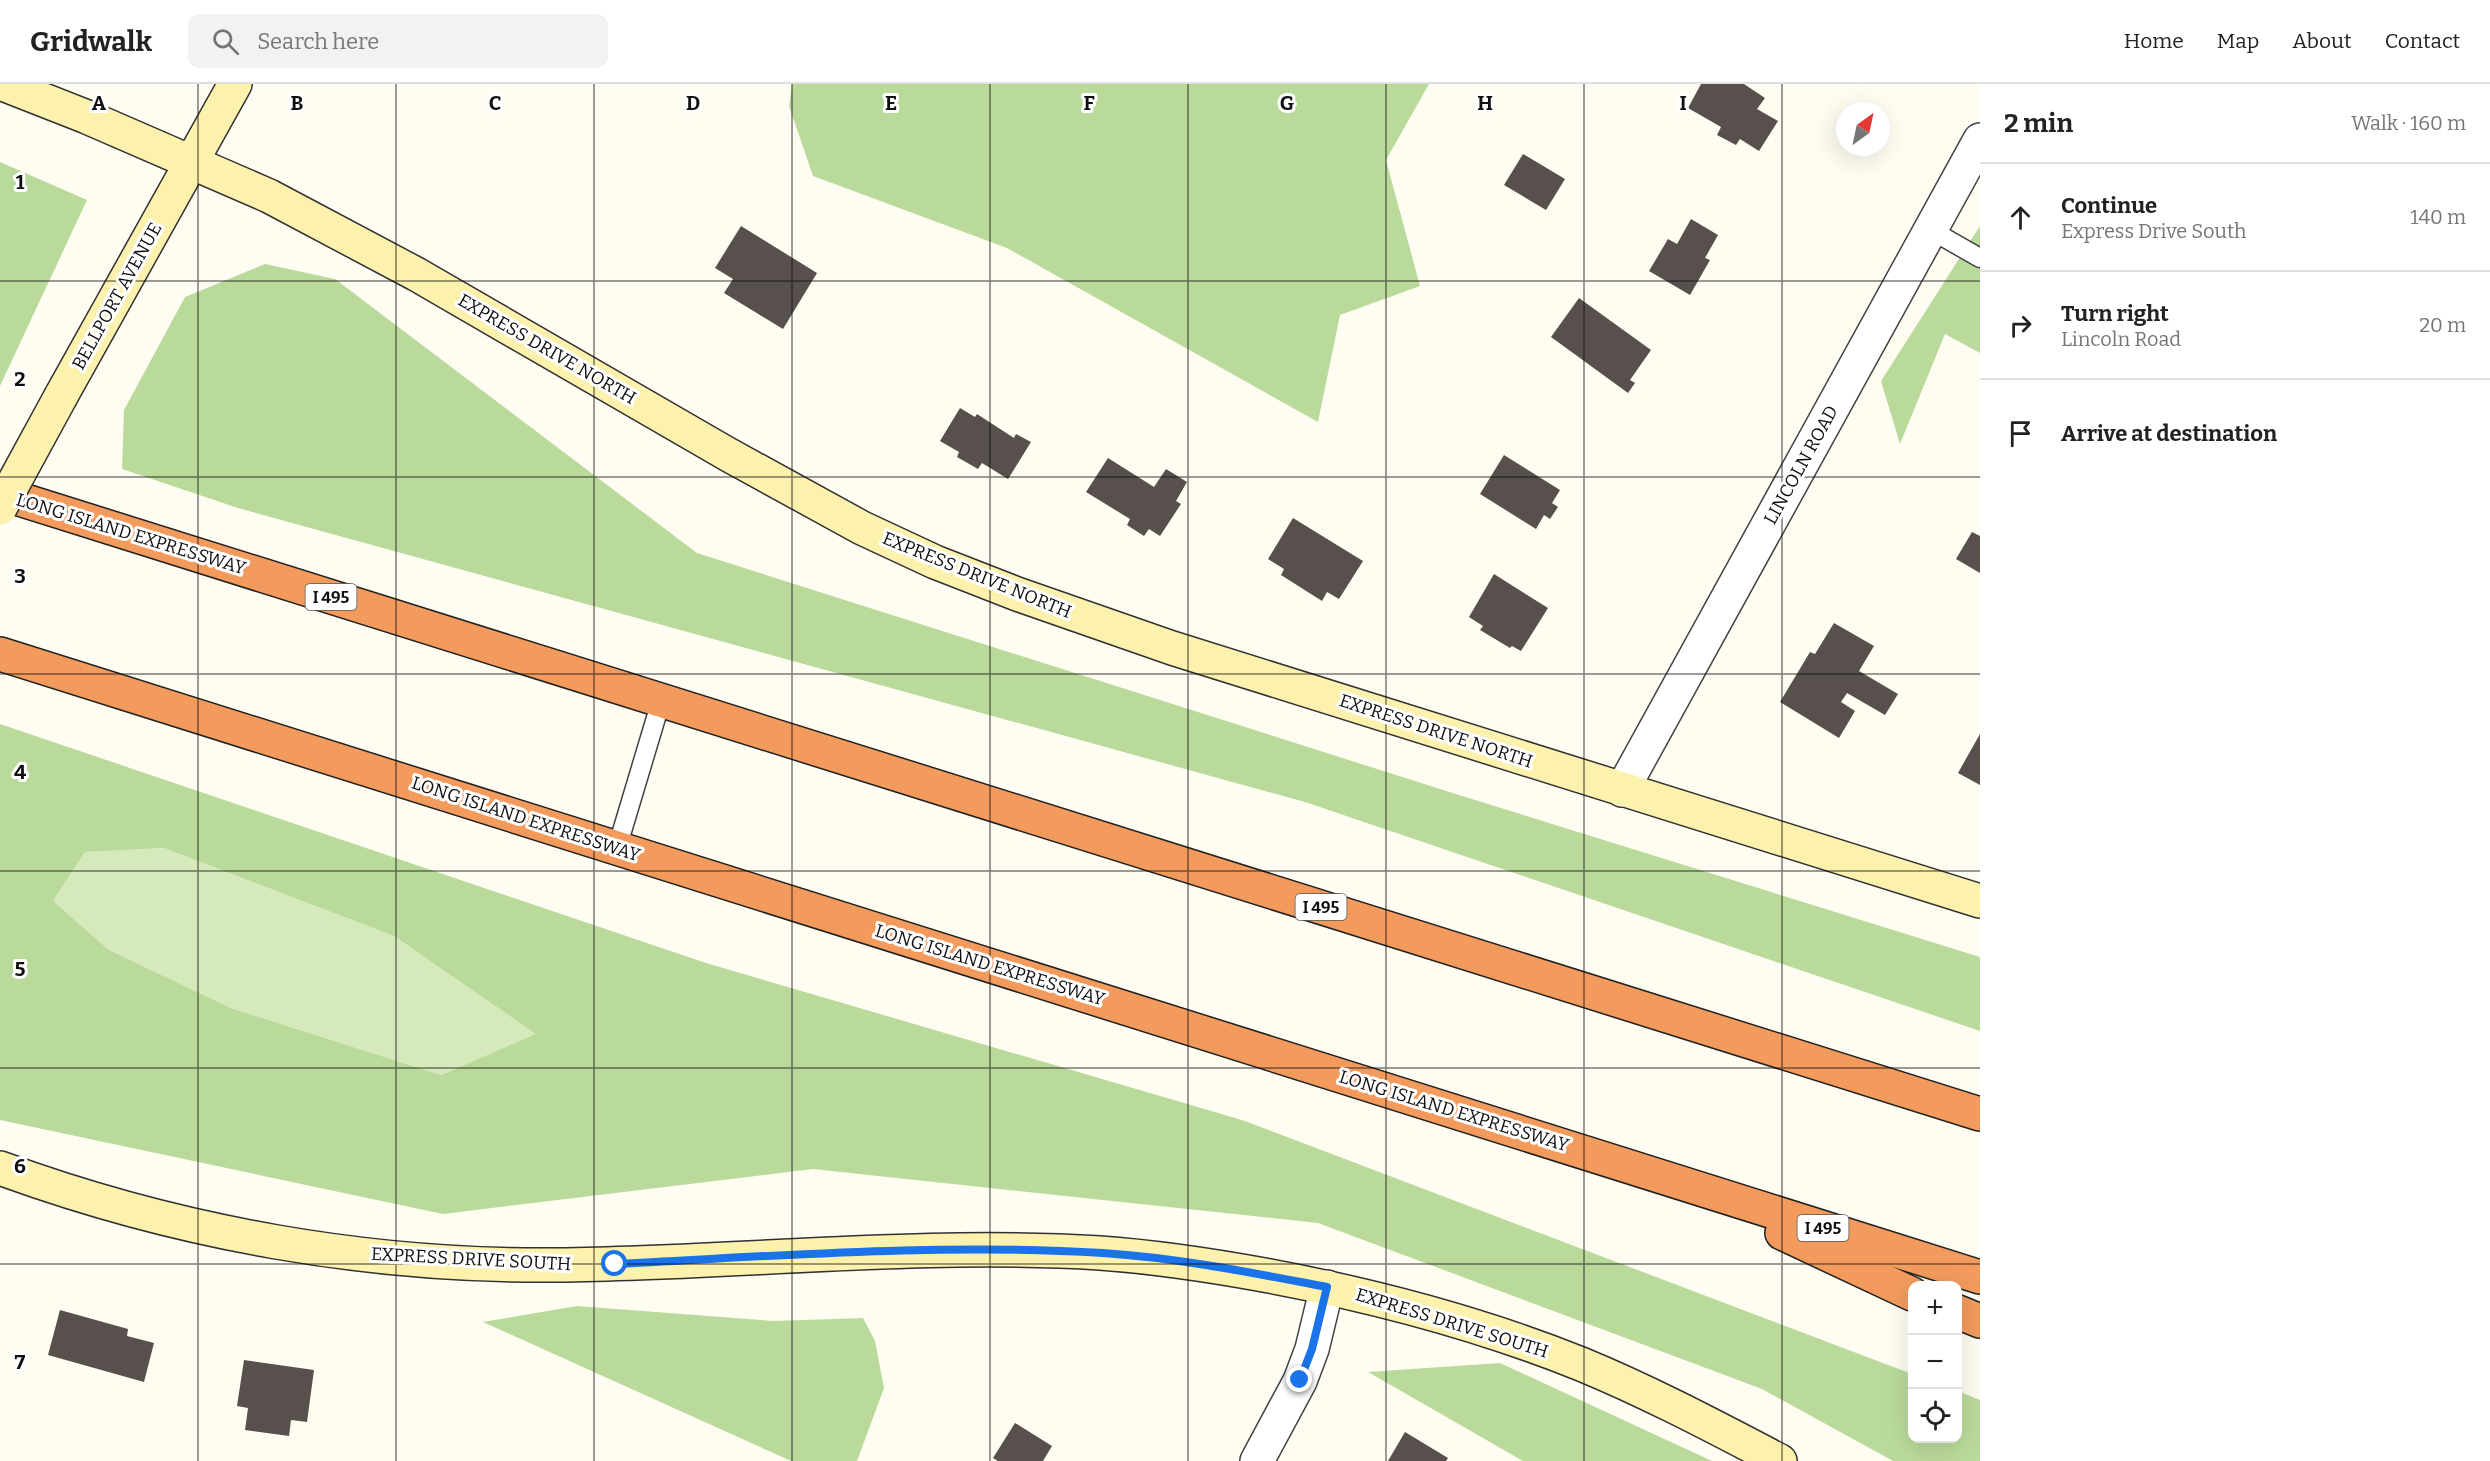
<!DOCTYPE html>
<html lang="en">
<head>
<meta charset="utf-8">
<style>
  body { margin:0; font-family:Bitter,serif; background:#f2f2f2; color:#222 }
  .controls { position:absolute; right:18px; bottom:18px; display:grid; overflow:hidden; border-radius:12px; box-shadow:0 6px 24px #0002 }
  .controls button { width:54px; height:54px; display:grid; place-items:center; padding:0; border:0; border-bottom:2px solid #e0e0e0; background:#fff; color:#222; font:30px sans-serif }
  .compass { position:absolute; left:1836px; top:18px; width:54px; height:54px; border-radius:50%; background:#fff; box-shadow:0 6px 24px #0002; rotate:33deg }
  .stop { position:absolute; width:18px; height:18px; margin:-14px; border:4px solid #1a73e8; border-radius:50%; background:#fff }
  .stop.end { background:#1a73e8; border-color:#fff; box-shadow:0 2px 6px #0008 }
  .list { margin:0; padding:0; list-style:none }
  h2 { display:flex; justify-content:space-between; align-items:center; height:78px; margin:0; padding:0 24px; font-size:26px }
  h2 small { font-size:20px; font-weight:400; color:#767676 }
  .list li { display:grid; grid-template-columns:39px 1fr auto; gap:18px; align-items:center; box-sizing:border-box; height:108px; padding:0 24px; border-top:2px solid #e0e0e0 }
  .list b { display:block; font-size:22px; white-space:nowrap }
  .list p { margin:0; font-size:20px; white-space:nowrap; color:#767676 }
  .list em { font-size:20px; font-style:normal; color:#767676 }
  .icon { flex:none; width:33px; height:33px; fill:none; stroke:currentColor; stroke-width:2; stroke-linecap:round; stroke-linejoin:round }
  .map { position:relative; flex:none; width:1980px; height:1377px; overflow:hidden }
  header { display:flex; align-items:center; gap:36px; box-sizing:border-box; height:84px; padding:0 30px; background:#fff; border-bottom:2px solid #e0e0e0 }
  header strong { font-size:28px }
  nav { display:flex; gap:33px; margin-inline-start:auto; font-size:21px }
  .search { width:420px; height:54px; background:#f2f2f2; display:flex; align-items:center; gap:15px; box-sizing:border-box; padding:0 21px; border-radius:12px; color:#767676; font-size:22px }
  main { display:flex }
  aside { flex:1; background:#fff }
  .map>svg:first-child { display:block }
  .green { fill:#d5e9bb }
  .forest { fill:#bada9b; fill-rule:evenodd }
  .building { fill:#58504c }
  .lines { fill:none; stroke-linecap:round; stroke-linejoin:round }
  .service-casing { stroke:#424242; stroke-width:21 }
  .minor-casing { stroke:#424242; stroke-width:36 }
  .secondary-casing { stroke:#313131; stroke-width:36 }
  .motorway-casing { stroke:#202020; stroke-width:36 }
  .service { stroke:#fff; stroke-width:18 }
  .minor { stroke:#fff; stroke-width:33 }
  .secondary { stroke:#fdf1ae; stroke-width:33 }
  .motorway { stroke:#f29b5d; stroke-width:33 }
  .secondary-bridge-casing { stroke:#313131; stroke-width:36; stroke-linecap:butt }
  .secondary-bridge { stroke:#fdf1ae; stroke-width:33 }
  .route { stroke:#1a73e8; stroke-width:8 }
  .grid { fill:none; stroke:#0f0f0f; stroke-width:1.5; stroke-opacity:0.55 }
  .labels { text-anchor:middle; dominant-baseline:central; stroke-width:6; stroke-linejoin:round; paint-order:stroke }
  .shield { fill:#fff; stroke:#575757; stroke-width:1.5 }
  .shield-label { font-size:16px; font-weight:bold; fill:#0f0f0f }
  .street-label { font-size:18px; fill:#0f0f0f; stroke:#fff }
  .grid-label { font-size:20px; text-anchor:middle; font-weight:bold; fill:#0f0f0f; stroke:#fff; stroke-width:6; stroke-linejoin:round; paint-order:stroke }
</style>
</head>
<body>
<header>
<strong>Gridwalk</strong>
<div class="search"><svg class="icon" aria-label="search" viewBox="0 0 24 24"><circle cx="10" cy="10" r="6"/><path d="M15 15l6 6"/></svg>Search here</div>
<nav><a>Home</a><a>Map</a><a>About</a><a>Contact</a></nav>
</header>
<main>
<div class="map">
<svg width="1980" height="1377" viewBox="0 0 1980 1377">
  <rect width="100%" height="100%" fill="#fffcf2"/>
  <path class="green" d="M164,764L394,852L537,950L441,991L231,924L109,866L53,817L85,768Z"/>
  <g class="forest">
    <path d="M792,0H1429L1386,76L1420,202L1340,231L1318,338L1007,164L813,92L789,22Z"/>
    <path d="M0,78L87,116L0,302Z"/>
    <path d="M1980,142V269L1945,250L1900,360L1881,297Z"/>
    <path d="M265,180L335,195L697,469L1459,711L1980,873V947L1305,718L238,424L122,385L124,326L185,213Z"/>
    <path d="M0,640L706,879L1242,1036L1912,1290V1354H1958V1307L1980,1316V1377H1893L1762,1305L1318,1139L813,1085L443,1130L0,1036ZM164,764L394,852L536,950L441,991L231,924L109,866L53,817L85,768Z"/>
    <path d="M577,1222L773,1237L863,1234L875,1257L884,1304L857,1377H791L483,1238Z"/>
    <path d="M1500,1279L1712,1377H1523L1368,1288Z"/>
  </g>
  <g class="building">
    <path d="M1701,0H1744L1765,14L1757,25L1778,37L1759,67L1740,55L1736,61L1717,51L1721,43L1688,24Z"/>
    <path d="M1523,70L1565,95L1546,126L1504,101Z"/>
    <path d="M1691,135L1718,151L1705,174L1710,176L1690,211L1649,187L1668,155L1677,160Z"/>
    <path d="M741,142L817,189L783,245L724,209L733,195L715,184Z"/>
    <path d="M1579,214L1651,266L1630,296L1635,299L1628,309L1551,253Z"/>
    <path d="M960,324L975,333L977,330L1014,354L1016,350L1031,358L1008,395L982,379L978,385L957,373L959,368L940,357Z"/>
    <path d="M1504,371L1560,406L1552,419L1558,423L1550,435L1544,431L1536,445L1480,410Z"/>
    <path d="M1108,374L1154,403L1166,385L1187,398L1176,417L1181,420L1160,452L1149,445L1144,452L1127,441L1130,435L1086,408Z"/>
    <path d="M1293,434L1363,477L1339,515L1327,508L1322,517L1281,491L1284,485L1268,475Z"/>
    <path d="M1972,448L1980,452V489L1956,475Z"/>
    <path d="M1494,490L1548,524L1521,567L1512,562L1510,564L1480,546L1483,542L1469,533Z"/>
    <path d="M1834,539L1874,562L1859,587L1898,610L1885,631L1847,609L1841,618L1855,627L1839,654L1780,618L1810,568L1815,570Z"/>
    <path d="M1980,650V701L1958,689Z"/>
    <path d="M60,1226L128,1245L127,1252L154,1259L144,1298L48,1271Z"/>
    <path d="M244,1276L314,1286L307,1338L291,1336L289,1352L245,1346L248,1324L237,1322Z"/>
    <path d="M1015,1339L1052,1362L1043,1377H998L993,1374Z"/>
    <path d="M1405,1348L1448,1374L1446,1377H1388Z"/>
  </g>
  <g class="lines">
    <g class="service-casing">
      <g id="service">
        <path d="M1931,146L1980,174"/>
        <path d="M617,764L661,617"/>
      </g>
    </g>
    <g class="minor-casing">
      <g id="minor">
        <path d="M1622,706L1980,56"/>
        <path d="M1257,1377L1300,1297L1312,1265L1327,1203"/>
      </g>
    </g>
    <g class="secondary-casing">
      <g id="secondary">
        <path d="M3,0L87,33L269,112L416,190L729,371L862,444L935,478L1017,510L1172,564L1980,817"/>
        <path d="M61,312L235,0"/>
        <path d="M0,1084C178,1149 368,1183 558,1181C739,1179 919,1158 1100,1169C1155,1173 1209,1181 1264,1191C1372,1211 1479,1239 1581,1280C1649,1308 1715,1343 1780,1377"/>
      </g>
    </g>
    <g class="motorway-casing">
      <g id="motorway">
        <path d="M0,409L1980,1030"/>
        <path d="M0,570L1980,1193"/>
        <path d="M1782,1149L1912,1210"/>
        <path d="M1958,1228L1980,1237"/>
      </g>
    </g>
    <use href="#service" class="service"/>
    <use href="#minor" class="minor"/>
    <use href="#secondary" class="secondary"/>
    <use href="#motorway" class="motorway"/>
    <g class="secondary-bridge-casing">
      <path id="secondary-bridge" d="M0,424L61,312"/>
    </g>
    <use href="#secondary-bridge" class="secondary-bridge"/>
  </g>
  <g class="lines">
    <path class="route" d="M615,1180C777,1172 940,1159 1103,1169C1179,1174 1253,1189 1327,1203L1312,1265L1300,1296"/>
  </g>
  <path class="grid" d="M198,0V1377M396,0V1377M594,0V1377M792,0V1377M990,0V1377M1188,0V1377M1386,0V1377M1584,0V1377M1782,0V1377M0,197H1980M0,393H1980M0,590H1980M0,787H1980M0,984H1980M0,1180H1980"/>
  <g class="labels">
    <g class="shield">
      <rect x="305.5" y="500" width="51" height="26" rx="4.5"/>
      <rect x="1295.5" y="810" width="51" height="26" rx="4.5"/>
      <rect x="1797.5" y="1131" width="51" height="26" rx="4.5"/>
    </g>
    <g class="shield-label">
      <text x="331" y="513">I 495</text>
      <text x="1321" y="823">I 495</text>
      <text x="1823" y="1144">I 495</text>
    </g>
    <g class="street-label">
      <text transform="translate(117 212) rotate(-61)">BELLPORT AVENUE</text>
      <text transform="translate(547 265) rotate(30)">EXPRESS DRIVE NORTH</text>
      <text transform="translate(1801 381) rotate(-61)">LINCOLN ROAD</text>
      <text transform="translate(131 450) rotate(17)">LONG ISLAND EXPRESSWAY</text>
      <text transform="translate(977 491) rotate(22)">EXPRESS DRIVE NORTH</text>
      <text transform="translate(1436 647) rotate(18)">EXPRESS DRIVE NORTH</text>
      <text transform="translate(526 735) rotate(18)">LONG ISLAND EXPRESSWAY</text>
      <text transform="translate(990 881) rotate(17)">LONG ISLAND EXPRESSWAY</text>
      <text transform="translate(1454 1027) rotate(17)">LONG ISLAND EXPRESSWAY</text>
      <text transform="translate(471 1175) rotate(3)">EXPRESS DRIVE SOUTH</text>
      <text transform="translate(1452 1239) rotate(17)">EXPRESS DRIVE SOUTH</text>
    </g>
  </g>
  <g class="grid-label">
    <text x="99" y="26">A</text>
    <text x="297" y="26">B</text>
    <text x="495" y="26">C</text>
    <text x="693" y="26">D</text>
    <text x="891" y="26">E</text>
    <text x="1089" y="26">F</text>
    <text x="1287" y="26">G</text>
    <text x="1485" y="26">H</text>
    <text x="1683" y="26">I</text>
    <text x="20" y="105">1</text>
    <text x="20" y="302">2</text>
    <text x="20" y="499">3</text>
    <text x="20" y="695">4</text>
    <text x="20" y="892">5</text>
    <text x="20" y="1089">6</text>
    <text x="20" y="1285">7</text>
  </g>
</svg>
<div class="controls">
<button>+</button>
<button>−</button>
<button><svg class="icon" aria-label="locate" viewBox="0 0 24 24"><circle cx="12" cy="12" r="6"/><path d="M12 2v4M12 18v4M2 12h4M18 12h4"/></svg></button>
</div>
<svg class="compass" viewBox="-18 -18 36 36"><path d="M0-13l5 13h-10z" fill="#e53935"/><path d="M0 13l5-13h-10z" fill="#767676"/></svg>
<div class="stop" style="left:615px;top:1180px"></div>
<div class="stop end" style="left:1300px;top:1296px"></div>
</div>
<aside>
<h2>2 min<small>Walk · 160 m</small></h2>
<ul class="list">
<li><svg class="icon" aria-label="ahead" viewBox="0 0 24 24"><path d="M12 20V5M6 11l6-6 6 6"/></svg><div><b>Continue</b><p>Express Drive South</p></div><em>140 m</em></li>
<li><svg class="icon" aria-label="right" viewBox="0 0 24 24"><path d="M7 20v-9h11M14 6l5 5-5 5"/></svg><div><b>Turn right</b><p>Lincoln Road</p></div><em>20 m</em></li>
<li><svg class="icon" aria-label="arrive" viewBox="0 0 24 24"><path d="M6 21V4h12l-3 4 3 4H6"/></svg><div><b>Arrive at destination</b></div></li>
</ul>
</aside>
</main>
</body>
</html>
